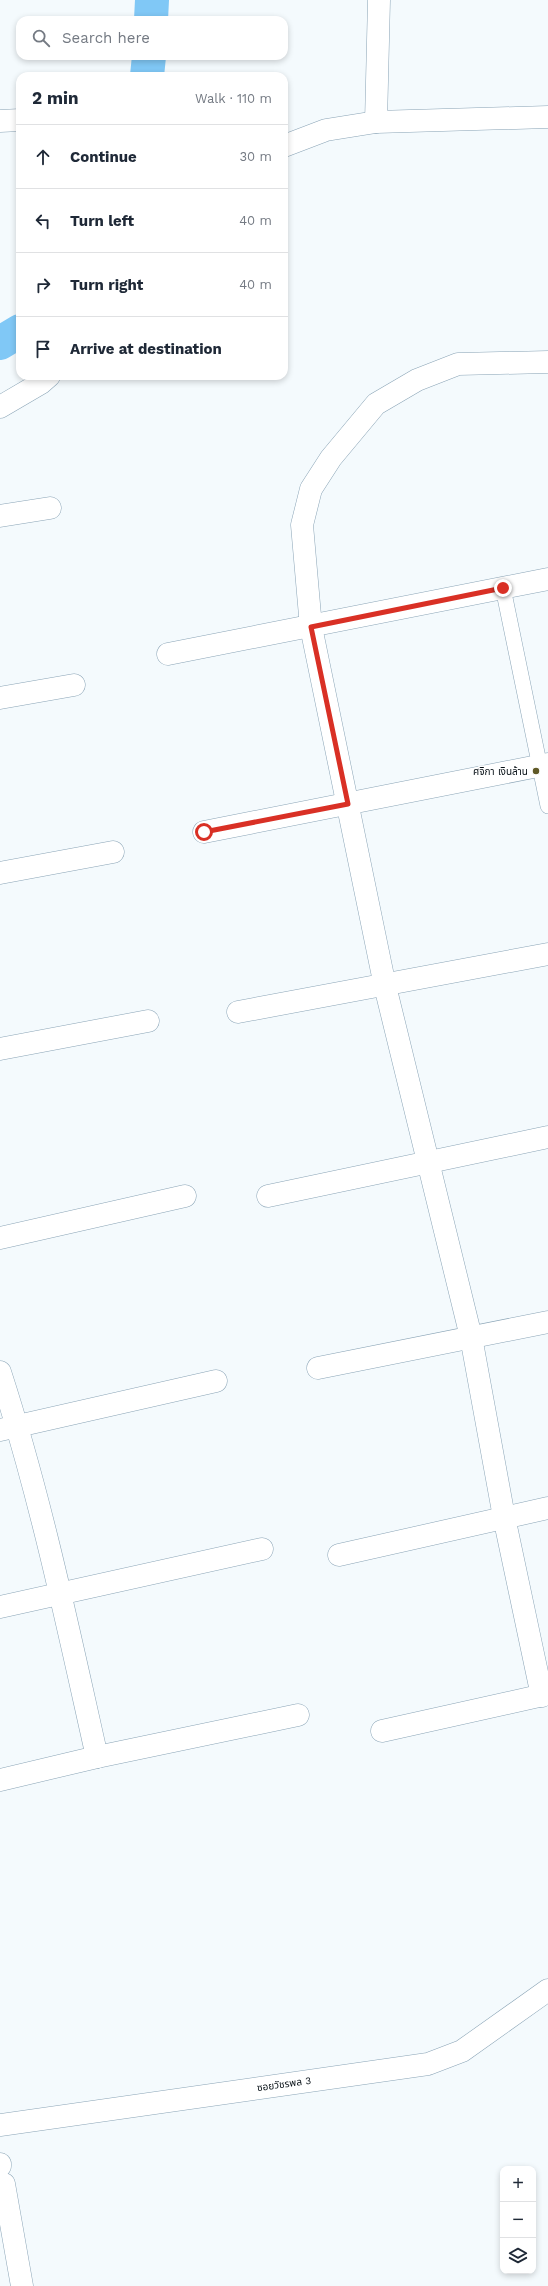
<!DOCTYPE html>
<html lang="en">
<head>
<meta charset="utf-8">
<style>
  body { margin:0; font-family:"Work Sans","Noto Sans Thai",sans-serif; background:#f2f2f3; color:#1f2937 }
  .controls { position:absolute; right:12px; bottom:12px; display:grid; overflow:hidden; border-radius:8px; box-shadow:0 2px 6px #0003 }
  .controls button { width:36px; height:36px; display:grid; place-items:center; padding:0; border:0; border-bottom:1px solid #e0e1e3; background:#fff; color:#1f2937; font:20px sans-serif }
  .stop { position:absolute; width:12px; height:12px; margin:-9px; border:3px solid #d93025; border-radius:50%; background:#fff }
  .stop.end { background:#d93025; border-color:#fff; box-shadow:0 1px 4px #0008 }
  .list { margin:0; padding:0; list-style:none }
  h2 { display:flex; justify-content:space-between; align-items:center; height:52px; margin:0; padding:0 16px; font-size:17px }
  h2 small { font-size:13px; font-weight:400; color:#747a83 }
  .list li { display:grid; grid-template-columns:26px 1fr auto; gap:12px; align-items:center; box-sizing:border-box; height:64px; padding:0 16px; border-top:1px solid #e0e1e3 }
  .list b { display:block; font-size:15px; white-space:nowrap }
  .list em { font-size:13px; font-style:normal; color:#747a83 }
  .icon { flex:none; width:22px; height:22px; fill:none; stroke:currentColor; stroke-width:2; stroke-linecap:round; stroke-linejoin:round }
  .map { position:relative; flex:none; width:548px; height:2286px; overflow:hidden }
  .search { position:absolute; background:#fff; box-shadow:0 2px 6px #0003; left:16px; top:16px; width:272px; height:44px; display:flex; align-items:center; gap:10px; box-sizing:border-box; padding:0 14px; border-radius:12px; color:#747a83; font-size:15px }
  .panel { position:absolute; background:#fff; box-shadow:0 2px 6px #0003; left:16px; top:72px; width:272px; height:308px; border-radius:12px }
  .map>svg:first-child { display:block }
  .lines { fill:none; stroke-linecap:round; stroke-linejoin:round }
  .canal { stroke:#80c8f6; stroke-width:34 }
  .service-casing { stroke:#8aa4b6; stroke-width:16 }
  .minor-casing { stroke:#8aa4b6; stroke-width:23 }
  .service { stroke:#fff; stroke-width:15 }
  .minor { stroke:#fff; stroke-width:22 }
  .route { stroke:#d93025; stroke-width:5 }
  .poi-dot { fill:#605926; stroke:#fff; stroke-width:1.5 }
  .labels { text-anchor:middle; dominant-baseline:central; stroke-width:3; stroke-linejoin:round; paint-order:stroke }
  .poi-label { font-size:10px; fill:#060f15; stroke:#fff; text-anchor:end }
  .street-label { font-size:10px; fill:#060f15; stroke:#fff }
</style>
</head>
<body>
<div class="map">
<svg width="548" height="2286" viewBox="0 0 548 2286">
  <rect width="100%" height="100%" fill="#f4fafd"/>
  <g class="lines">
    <g class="canal">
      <path d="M151,20L152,0"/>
      <path d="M147,76L149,56"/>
      <path d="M0,343L20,331"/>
    </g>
    <g class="service-casing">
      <path id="service" d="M503,588L548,806"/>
    </g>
    <g class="minor-casing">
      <g id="minor">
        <path d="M0,121L20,120"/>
        <path d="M376,122L379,0"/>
        <path d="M284,146L326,130L376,122L548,117"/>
        <path d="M0,407L41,383L49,376"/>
        <path d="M0,516L50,508"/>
        <path d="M168,654L548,579"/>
        <path d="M0,698L74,685"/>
        <path d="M204,832L548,764"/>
        <path d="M0,873L113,852"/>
        <path d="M238,1012L548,954"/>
        <path d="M0,1049L148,1021"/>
        <path d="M268,1196L548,1137"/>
        <path d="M0,1238L185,1196"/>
        <path d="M318,1368L548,1322"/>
        <path d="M0,1372C41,1498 68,1628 97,1757"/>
        <path d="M0,1430L216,1381"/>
        <path d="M339,1555L548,1508"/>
        <path d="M0,1607L262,1549"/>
        <path d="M542,1696L504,1517L471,1337L385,986L311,627L302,525L311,489L331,458L376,404L417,380L458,364L548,362"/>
        <path d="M382,1731L548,1694"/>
        <path d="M0,1780L97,1757L298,1715"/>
        <path d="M0,2125L428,2064L462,2051L548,1990"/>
        <path d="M0,2164V2166"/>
        <path d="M4,2184L22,2286"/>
      </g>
    </g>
    <use href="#service" class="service"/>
    <use href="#minor" class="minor"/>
  </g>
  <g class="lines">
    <path class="route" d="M204,832L348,804L311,627L503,588"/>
  </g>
  <circle class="poi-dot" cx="536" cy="771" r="4"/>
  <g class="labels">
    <g class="poi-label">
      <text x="528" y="771">ศจิกา เงินล้าน</text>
    </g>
    <g class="street-label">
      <text transform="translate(284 2084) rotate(-8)">ซอยวัชรพล 3</text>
    </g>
  </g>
</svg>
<div class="controls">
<button>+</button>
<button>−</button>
<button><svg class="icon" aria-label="layers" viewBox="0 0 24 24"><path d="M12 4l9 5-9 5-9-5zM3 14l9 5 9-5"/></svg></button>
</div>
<div class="stop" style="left:204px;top:832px"></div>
<div class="stop end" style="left:503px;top:588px"></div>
<div class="search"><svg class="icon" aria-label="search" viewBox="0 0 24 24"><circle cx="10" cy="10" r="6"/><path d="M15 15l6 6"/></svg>Search here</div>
<section class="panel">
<h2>2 min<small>Walk · 110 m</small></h2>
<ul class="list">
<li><svg class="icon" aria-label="ahead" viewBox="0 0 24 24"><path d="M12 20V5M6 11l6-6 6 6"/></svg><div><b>Continue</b></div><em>30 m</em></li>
<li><svg class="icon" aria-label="left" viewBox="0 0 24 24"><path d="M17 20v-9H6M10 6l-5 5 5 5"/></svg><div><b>Turn left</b></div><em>40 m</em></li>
<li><svg class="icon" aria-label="right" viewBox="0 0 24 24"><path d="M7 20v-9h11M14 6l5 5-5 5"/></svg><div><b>Turn right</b></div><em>40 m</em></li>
<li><svg class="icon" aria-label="arrive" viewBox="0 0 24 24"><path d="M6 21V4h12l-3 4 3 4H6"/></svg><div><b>Arrive at destination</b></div></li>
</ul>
</section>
</div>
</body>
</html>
